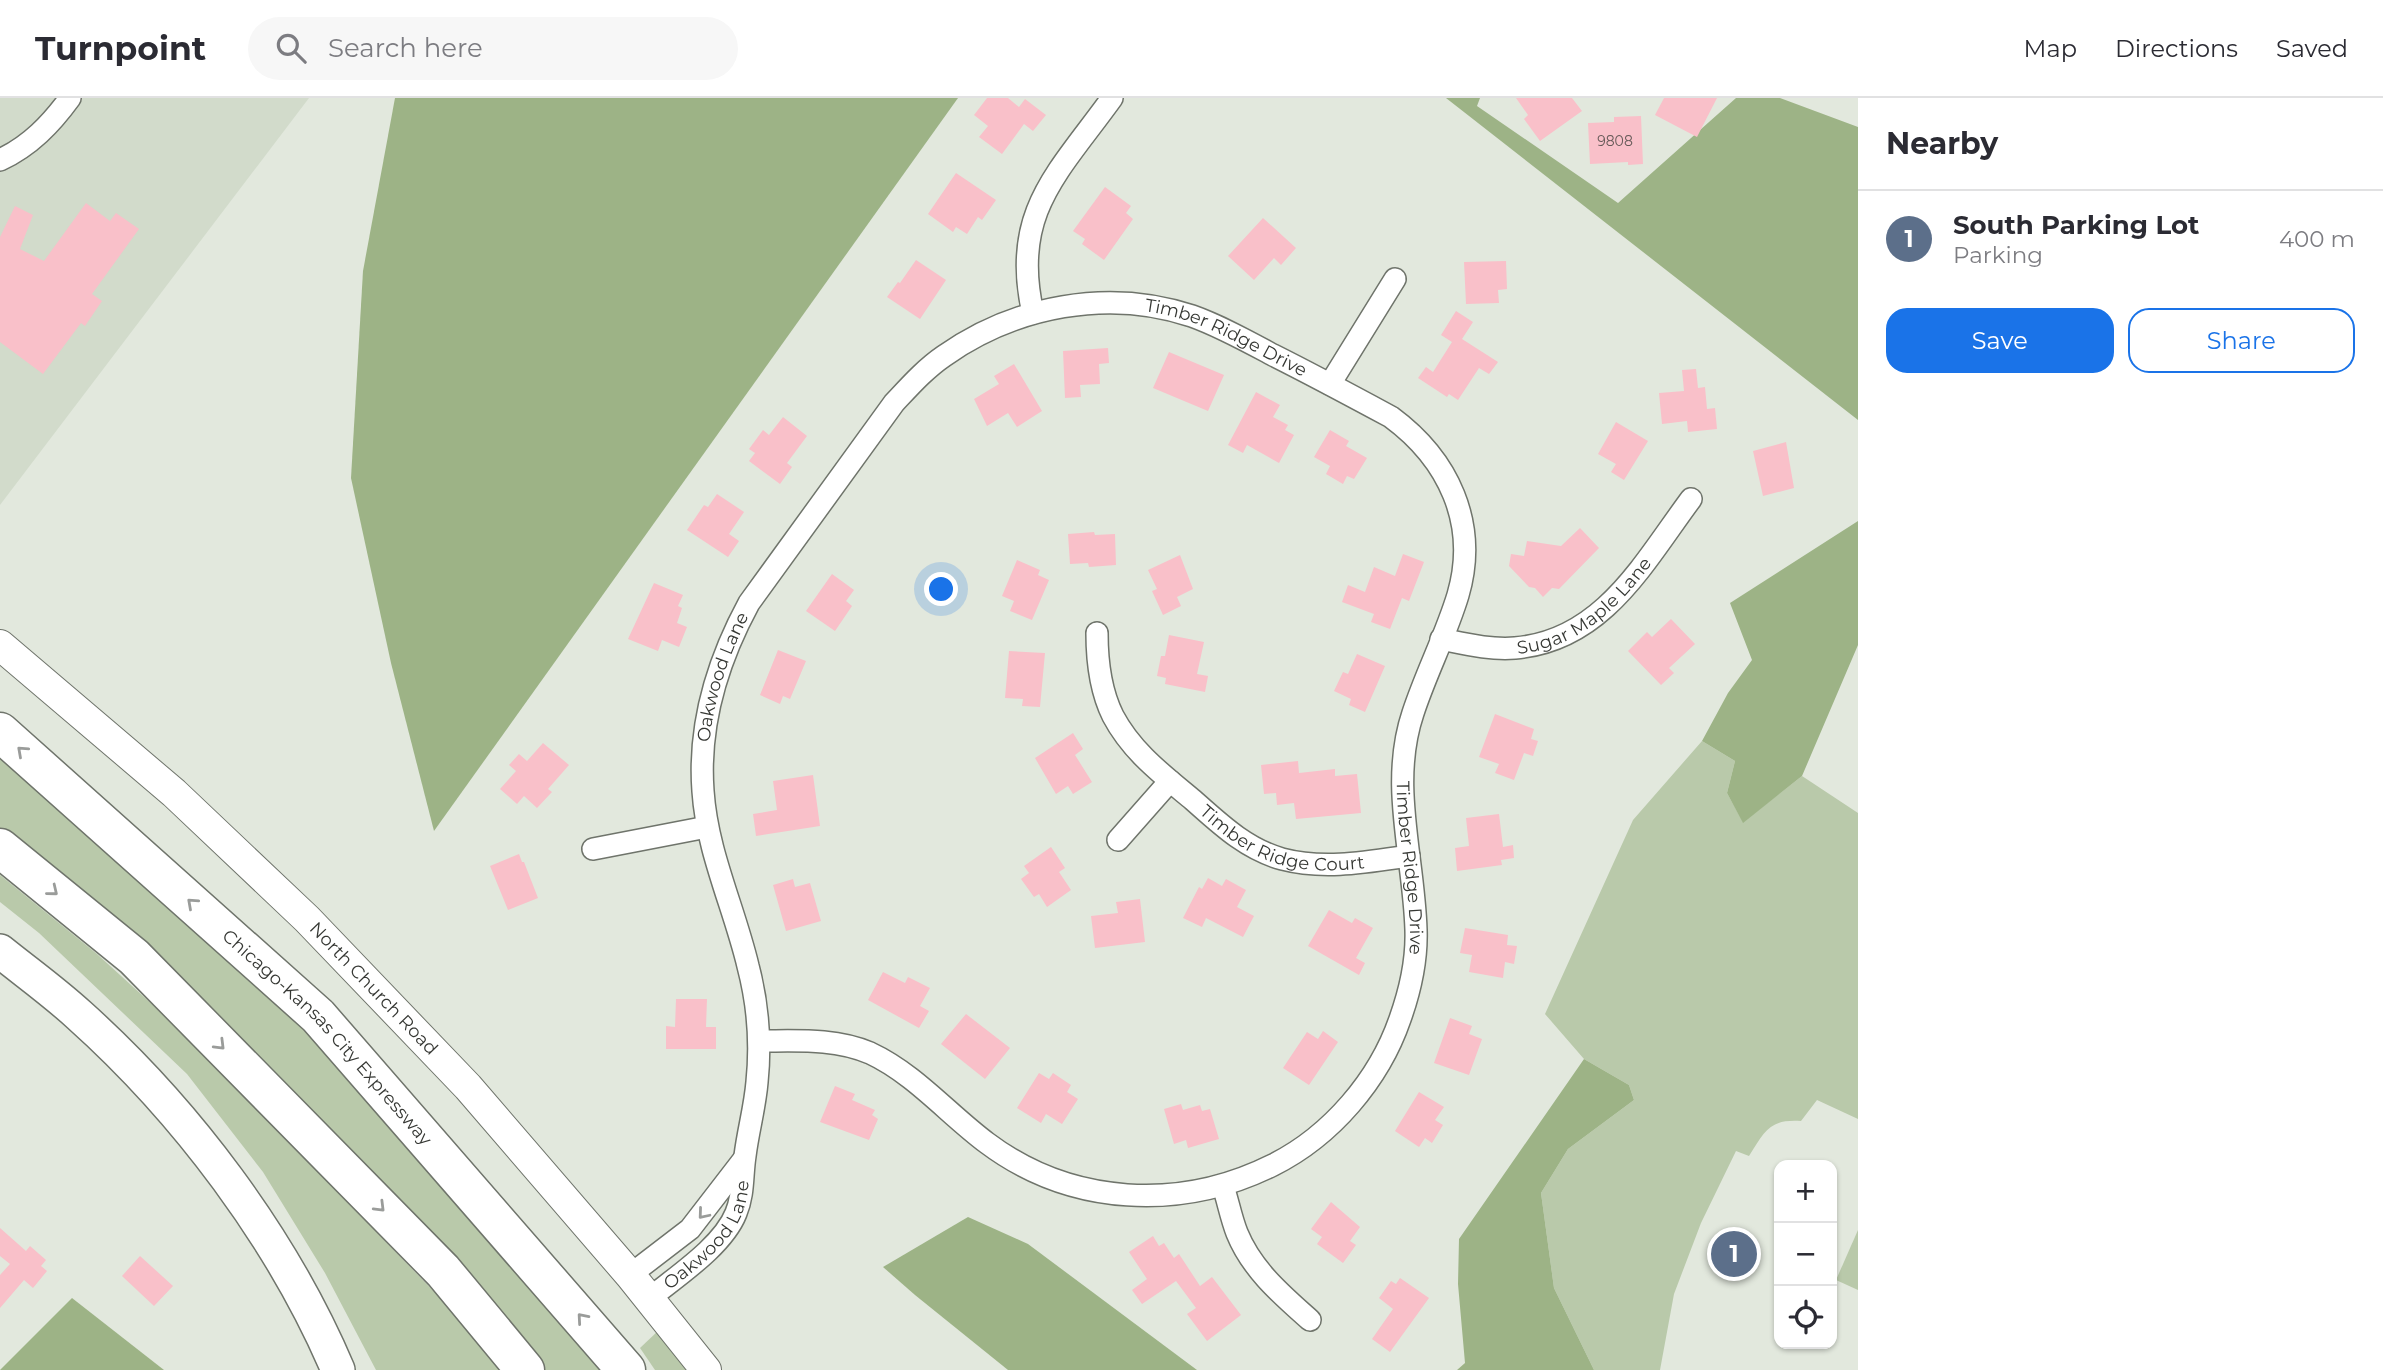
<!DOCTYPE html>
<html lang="en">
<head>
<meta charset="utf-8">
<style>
  body { margin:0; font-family:Montserrat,sans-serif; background:#f7f7f7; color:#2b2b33 }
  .controls { position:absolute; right:21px; bottom:21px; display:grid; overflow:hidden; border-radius:14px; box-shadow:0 2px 5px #0004 }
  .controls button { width:63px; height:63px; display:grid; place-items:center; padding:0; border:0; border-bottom:2px solid #e1e1e2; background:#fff; color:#2b2b33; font:35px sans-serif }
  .you { position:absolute; left:942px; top:492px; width:24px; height:24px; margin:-18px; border:5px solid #fff; border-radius:50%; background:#1a73e8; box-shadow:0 0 0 10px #1a73e833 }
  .badge { display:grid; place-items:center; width:46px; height:46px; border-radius:50%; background:#1a73e8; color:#fff; font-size:23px; font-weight:700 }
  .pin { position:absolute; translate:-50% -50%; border:4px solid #fff; box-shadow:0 2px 7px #0006 }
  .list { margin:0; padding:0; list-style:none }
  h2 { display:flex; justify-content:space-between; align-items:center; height:91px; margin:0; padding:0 28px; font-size:30px }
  h2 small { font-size:23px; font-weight:400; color:#7c7c81 }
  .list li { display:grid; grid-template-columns:46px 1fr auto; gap:21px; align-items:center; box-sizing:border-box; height:98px; padding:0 28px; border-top:2px solid #e1e1e2 }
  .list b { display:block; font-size:26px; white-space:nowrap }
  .list p { margin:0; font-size:23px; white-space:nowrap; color:#7c7c81 }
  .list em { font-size:23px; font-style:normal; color:#7c7c81 }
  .actions { display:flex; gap:14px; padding:21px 28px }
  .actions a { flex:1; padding:16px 0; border:2px solid #1a73e8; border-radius:21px; text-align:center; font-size:24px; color:#1a73e8 }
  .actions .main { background:#1a73e8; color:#fff }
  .icon { flex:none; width:38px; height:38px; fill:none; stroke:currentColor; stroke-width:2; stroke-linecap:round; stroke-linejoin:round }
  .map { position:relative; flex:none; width:1858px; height:1272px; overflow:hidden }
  header { display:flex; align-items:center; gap:42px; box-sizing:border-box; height:98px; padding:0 35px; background:#fff; border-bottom:2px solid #e1e1e2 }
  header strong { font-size:33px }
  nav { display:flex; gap:38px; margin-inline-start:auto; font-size:24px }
  .search { width:490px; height:63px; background:#f7f7f7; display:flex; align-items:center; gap:18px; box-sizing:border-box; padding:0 24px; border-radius:38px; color:#7c7c81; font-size:26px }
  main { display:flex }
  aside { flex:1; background:#fff }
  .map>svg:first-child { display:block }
  .built { fill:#d2dbcb }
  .green { fill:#b9c9aa }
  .forest { fill:#9db386 }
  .building { fill:#f9c0c9 }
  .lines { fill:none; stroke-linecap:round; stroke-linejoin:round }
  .street-casing { stroke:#6f746b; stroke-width:24 }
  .secondary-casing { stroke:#6f746b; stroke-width:32 }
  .primary-casing { stroke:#6f746b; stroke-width:36 }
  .highway-casing { stroke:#6f746b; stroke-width:41 }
  .street { stroke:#fff; stroke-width:21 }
  .secondary { stroke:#fff; stroke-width:30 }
  .primary { stroke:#fff; stroke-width:33 }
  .highway { stroke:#fff; stroke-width:38 }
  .oneway { stroke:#9a9c9a }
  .labels { text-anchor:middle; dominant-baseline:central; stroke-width:5; stroke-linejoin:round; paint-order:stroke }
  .number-label { font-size:14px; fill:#675a59 }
  .street-label { font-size:18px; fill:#363834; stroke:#f0f5ea }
</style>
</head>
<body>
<header>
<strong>Turnpoint</strong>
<div class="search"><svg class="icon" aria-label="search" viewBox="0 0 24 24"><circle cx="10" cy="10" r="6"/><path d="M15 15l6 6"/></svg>Search here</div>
<nav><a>Map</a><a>Directions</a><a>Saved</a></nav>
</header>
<main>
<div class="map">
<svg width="1858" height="1272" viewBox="0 0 1858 1272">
  <rect width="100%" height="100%" fill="#e2e8dd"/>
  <path class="built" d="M0,0H309L0,407Z"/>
  <g class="green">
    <path d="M1702,643L1735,663L1727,695L1743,724L1802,678L1858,715V1021L1817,1002L1801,1023C1769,1021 1765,1033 1749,1058L1736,1053L1701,1125L1674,1196L1660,1272H1594L1554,1190L1541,1095L1568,1051L1634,1002L1629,987L1584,961L1545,916L1633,722Z"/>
    <path d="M0,649L280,906L369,1000L608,1272H544L0,735Z"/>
    <path d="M0,777L97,856L188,939L475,1236L501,1272H376L325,1175L263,1074L187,976L39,835L0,804Z"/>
    <path d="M1858,1132V1192L1836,1182Z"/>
    <path d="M659,1232L689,1272H655L640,1250Z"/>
  </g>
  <g class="forest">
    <path d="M395,0H958L434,733L391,565L351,380L363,173Z"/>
    <path d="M1446,0H1480L1477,8L1618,105L1736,0H1780L1858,29V322Z"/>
    <path d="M1858,423V547L1802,678L1743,725L1727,695L1735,663L1702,643L1728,595L1752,562L1730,505Z"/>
    <path d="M1584,961L1629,987L1634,1002L1568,1051L1541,1095L1554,1190L1594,1272H1457L1465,1265L1458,1186L1459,1141Z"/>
    <path d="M968,1119L1028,1146L1197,1272H1008L915,1197L883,1169Z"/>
    <path d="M72,1200L164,1272H0Z"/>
  </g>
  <g class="building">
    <path d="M987,0H1008L1019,9L1025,1L1046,17L1033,33L1024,26L1002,56L979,39L988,28L974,17Z"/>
    <path d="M1516,0H1572L1582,13L1540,43L1524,21L1528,17Z"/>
    <path d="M1664,0H1717L1697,39L1655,17Z"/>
    <path d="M1641,18L1643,66L1628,67V64L1590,66L1588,25L1614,24V19Z"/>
    <path d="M956,75L996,102L982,122L978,119L967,136L956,129L953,134L928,116Z"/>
    <path d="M1105,89L1131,108L1126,115L1133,121L1104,162L1082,146L1085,141L1073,133Z"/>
    <path d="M86,105L110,123L116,115L139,131L92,196L102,203L85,228L81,225L43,276L0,244V139L15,108L33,117L20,151L44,163Z"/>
    <path d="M1263,120L1296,150L1281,167L1274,160L1254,182L1228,158Z"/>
    <path d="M916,162L946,182L920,221L887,199L898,184L900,185Z"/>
    <path d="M1506,163L1507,191L1498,192L1499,205L1466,206L1464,164Z"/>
    <path d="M1456,213L1473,224L1462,241L1498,264L1489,276L1479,270L1458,302L1449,296L1447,299L1418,280L1426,269L1433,274L1452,244L1441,237Z"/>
    <path d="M1108,250L1109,265L1099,266L1100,286L1080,287L1081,299L1065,300L1063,253Z"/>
    <path d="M1169,254L1224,277L1208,313L1153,290Z"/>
    <path d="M1014,266L1042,313L1017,329L1008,315L987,328L974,301L999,286L994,278Z"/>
    <path d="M1696,271L1698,290L1705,289L1707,311L1715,310L1717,331L1688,334L1687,323L1662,326L1659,295L1684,293L1682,272Z"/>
    <path d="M1256,294L1280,307L1273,319L1288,327L1285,332L1294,337L1279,365L1247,347L1243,355L1228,347Z"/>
    <path d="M783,319L807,338L787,365L792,369L780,386L749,363L755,355L749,351L763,332L769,337Z"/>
    <path d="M1616,324L1648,343L1624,382L1611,374L1616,366L1598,356Z"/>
    <path d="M1330,332L1349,343L1346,348L1367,360L1354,381L1347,378L1343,386L1326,376L1330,368L1314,359Z"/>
    <path d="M1786,344L1794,390L1763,398L1753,353Z"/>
    <path d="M717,396L744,414L729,436L739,443L728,459L687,432L704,407L708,409Z"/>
    <path d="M1580,430L1599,450L1559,491L1552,490L1543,499L1535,490L1529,489L1509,468L1511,456L1524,458L1527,443L1561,448Z"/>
    <path d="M1094,434L1095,437L1115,436L1116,467L1089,469L1088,465L1070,466L1068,436Z"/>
    <path d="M1403,456L1424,464L1409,503L1402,500L1390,531L1371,524L1374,516L1342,504L1348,487L1365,494L1374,469L1395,478Z"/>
    <path d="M1180,457L1193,491L1177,499L1181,508L1163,517L1152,493L1157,491L1148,472Z"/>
    <path d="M1017,462L1040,472L1038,477L1049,482L1032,522L1010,513L1014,503L1002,498Z"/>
    <path d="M832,476L854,492L846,503L852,508L835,533L806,513Z"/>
    <path d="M654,485L683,497L678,508L682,510L677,525L687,529L679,549L662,542L658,553L628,541Z"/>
    <path d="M1671,521L1695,546L1669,570L1674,575L1661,587L1628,553L1647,534L1652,539Z"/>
    <path d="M1169,537L1204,544L1197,576L1208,578L1205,594L1165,586L1166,580L1157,578L1161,558H1165Z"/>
    <path d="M778,552L806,563L790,601L783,598L780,606L760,597Z"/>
    <path d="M1009,553L1045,555L1040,609L1022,608L1023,601L1005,600Z"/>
    <path d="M1357,556L1385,568L1365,614L1349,607L1351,601L1334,593L1343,574L1348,576Z"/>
    <path d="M1495,616L1534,631L1531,641L1538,643L1533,658L1524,655L1514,682L1495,675L1499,666L1479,659Z"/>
    <path d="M1073,635L1083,651L1075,657L1092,684L1073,696L1068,688L1056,696L1035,660Z"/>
    <path d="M543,645L569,667L548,691L552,694L537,710L524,698L517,706L500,691L516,673L509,667L519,656L527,663Z"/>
    <path d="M1298,663L1299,675L1335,671V678L1357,676L1361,715L1296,721L1294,705L1277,707L1276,695L1264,696L1261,667Z"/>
    <path d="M813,677L820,728L756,738L753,716L777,712L773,683Z"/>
    <path d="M1499,716L1503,749L1513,747L1514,760L1501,762L1502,767L1457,773L1455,750L1469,748L1466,720Z"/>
    <path d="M1051,749L1065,770L1059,774L1071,792L1047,809L1039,796L1034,799L1021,781L1029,775L1024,768Z"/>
    <path d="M519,756L522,764H524L538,800L508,812L490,768Z"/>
    <path d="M1208,780L1222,788L1226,781L1246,792L1237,809L1254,818L1243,839L1206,820L1202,829L1183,820L1199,789L1202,791Z"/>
    <path d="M793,781L795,789L810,785L821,823L786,833L773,787Z"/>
    <path d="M1140,801L1145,844L1095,850L1091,818L1118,815L1116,804Z"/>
    <path d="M1329,812L1352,825L1355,820L1373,830L1356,860L1365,865L1359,877L1308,848Z"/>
    <path d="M1465,830L1508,837L1507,847L1517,848L1514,866L1505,864L1503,880L1469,874L1472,857L1460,855Z"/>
    <path d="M883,874L905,885L908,879L930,890L920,908L929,913L919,930L868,902Z"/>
    <path d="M676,901H707L706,929H716V951H666V928L675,929Z"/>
    <path d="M966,916L1010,950L985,981L941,946Z"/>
    <path d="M1450,920L1472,928L1469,936L1482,941L1469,977L1434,965Z"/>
    <path d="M1323,933L1338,944L1309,987L1283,970L1307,934L1318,941Z"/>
    <path d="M1039,975L1049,981L1053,975L1071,987L1067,994L1078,1001L1062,1026L1046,1016L1041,1025L1017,1010Z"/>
    <path d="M835,988L855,996L852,1002L875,1012L872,1017L878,1021L869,1042L820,1024Z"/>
    <path d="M1419,994L1444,1009L1435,1022L1443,1027L1432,1045L1425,1040L1419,1049L1395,1033Z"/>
    <path d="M1181,1006L1183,1012L1200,1007L1202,1013L1210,1011L1219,1041L1188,1050L1186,1042L1174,1046L1164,1011Z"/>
    <path d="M1331,1104L1360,1129L1350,1143L1356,1147L1343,1165L1317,1146L1322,1139L1311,1131Z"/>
    <path d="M0,1130L26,1153L30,1148L46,1162L41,1168L47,1173L33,1190L24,1182L0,1210V1177L10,1166L0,1158Z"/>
    <path d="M1153,1138L1159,1148L1164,1145L1174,1160L1179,1156L1200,1188L1212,1179L1241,1217L1207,1243L1187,1216L1196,1210L1176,1183L1142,1206L1132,1192L1147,1181L1129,1154Z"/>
    <path d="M140,1158L173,1188L154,1208L122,1178Z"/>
    <path d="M1400,1180L1429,1200L1390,1254L1372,1241L1393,1211L1379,1200L1391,1183L1396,1186Z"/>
  </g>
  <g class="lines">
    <g class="street-casing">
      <g id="street">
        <path d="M0,62C30,48 51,26 70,0"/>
        <path d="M1033,215C1010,115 1058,75 1112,0"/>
        <path d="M1330,286L1395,181"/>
        <path id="s1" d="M1097,535C1097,563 1100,592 1113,618C1132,654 1163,677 1193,702C1220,726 1246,751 1282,761C1324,772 1367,764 1409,758"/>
        <path id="s2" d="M1441,541C1466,546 1490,552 1515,550C1603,543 1644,464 1691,401"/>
        <path d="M1118,742L1170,683"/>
        <path d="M593,751L707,729"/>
        <path d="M1223,1088C1228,1103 1231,1120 1237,1135C1252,1172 1282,1197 1310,1222"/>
        <path d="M630,1177L690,1131L744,1061"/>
        <path id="s3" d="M650,1200C677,1178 723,1148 736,1115C744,1096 742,1077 745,1058C748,1033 755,1009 757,984C761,945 758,906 748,868C734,809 707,754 703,693C698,626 717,564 749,505L894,305C910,288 925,271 944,258C1015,208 1108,190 1192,218C1220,228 1247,243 1273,257C1313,277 1352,298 1391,319C1448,361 1479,425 1458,497C1446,537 1426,575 1413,615C1389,686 1414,759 1416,832C1417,862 1410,893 1400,921C1379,982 1331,1038 1273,1067C1181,1113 1071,1108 987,1045C948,1016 915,976 870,955C835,940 797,943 759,943"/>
      </g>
    </g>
    <g class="secondary-casing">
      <g id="secondary">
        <path id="s4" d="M0,547L174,695L307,821L468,989L630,1177L706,1272"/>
      </g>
    </g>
    <g class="primary-casing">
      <path id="primary" d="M0,853C26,874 54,894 79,917C185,1012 282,1140 338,1272"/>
    </g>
    <g class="highway-casing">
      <g id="highway">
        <path id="s5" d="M0,634L318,918L626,1272"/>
        <path d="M0,750L134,859L443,1173L525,1272"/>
      </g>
    </g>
    <use href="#street" class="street"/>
    <use href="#secondary" class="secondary"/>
    <use href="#primary" class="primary"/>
    <use href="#highway" class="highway"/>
  </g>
  <defs><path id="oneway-chevron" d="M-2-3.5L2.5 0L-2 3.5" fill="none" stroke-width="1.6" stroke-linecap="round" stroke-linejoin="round" transform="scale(1.75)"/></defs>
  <g class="oneway">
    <use href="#oneway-chevron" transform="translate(22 653) rotate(-138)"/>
    <use href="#oneway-chevron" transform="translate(53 793) rotate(39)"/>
    <use href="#oneway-chevron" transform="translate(192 805) rotate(-138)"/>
    <use href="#oneway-chevron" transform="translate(220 947) rotate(45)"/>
    <use href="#oneway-chevron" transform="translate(380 1109) rotate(45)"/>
    <use href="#oneway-chevron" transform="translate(703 1116) rotate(130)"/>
    <use href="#oneway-chevron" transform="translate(582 1220) rotate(-131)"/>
  </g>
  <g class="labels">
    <g class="number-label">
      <text x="1615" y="43">9808</text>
    </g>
    <g class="street-label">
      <text stroke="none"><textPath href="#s3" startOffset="1365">Timber Ridge Drive</textPath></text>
      <text stroke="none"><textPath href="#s2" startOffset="158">Sugar Maple Lane</textPath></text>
      <text stroke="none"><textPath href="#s3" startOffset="670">Oakwood Lane</textPath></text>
      <text stroke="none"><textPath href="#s1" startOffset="304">Timber Ridge Court</textPath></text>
      <text stroke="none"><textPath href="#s3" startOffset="2035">Timber Ridge Drive</textPath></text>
      <text stroke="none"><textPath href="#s4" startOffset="508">North Church Road</textPath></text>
      <text stroke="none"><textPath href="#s5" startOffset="448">Chicago-Kansas City Expressway</textPath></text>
      <text stroke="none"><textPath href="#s3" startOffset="88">Oakwood Lane</textPath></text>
    </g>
  </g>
</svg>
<div class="controls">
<button>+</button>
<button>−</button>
<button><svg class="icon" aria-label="locate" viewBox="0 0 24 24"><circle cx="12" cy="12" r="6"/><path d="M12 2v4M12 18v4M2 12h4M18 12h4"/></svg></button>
</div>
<div class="you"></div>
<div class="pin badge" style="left:1734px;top:1156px;background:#5c6f8a">1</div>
</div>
<aside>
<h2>Nearby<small></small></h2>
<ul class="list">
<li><span class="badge" style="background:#5c6f8a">1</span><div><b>South Parking Lot</b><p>Parking</p></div><em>400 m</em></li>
</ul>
<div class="actions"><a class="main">Save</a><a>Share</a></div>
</aside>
</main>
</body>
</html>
